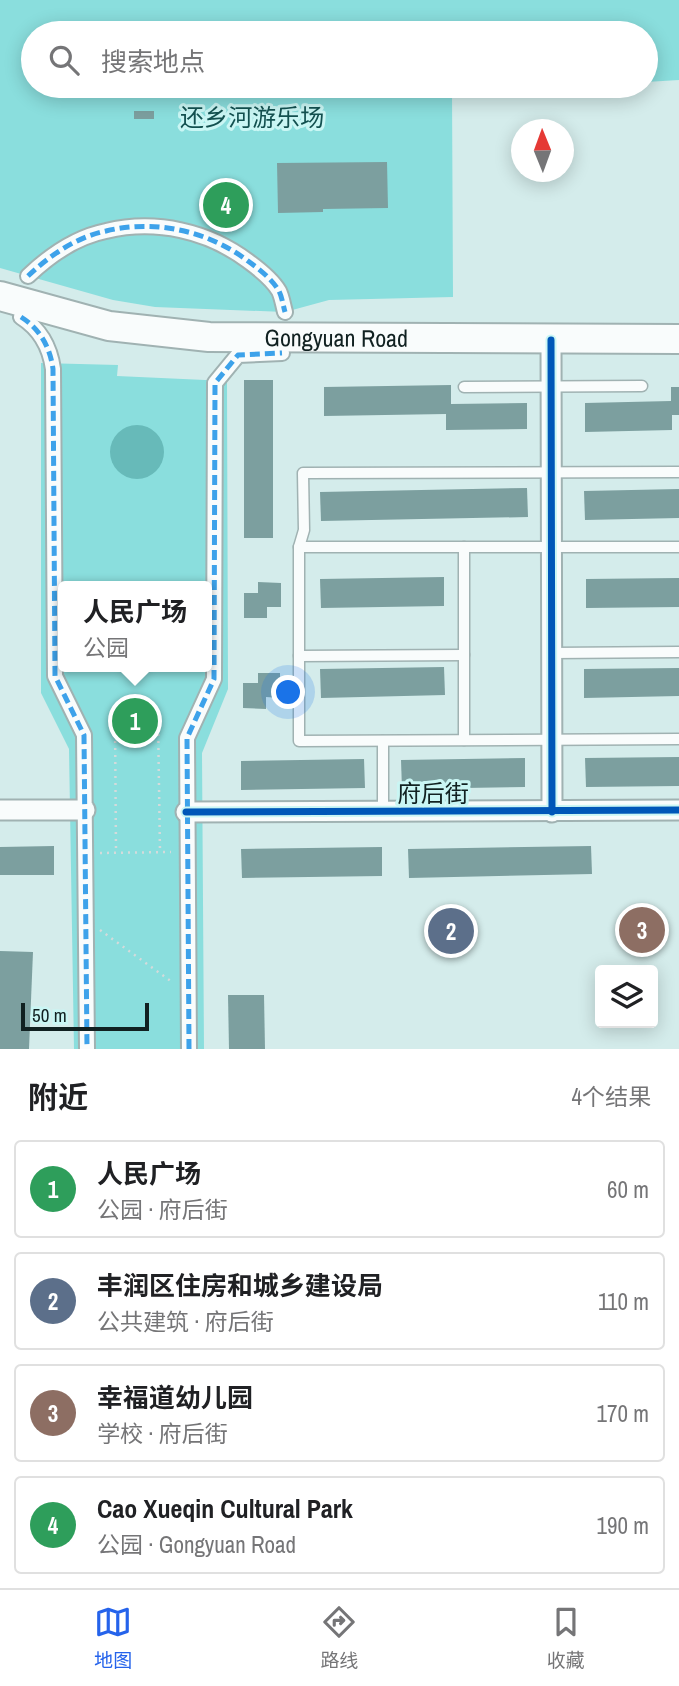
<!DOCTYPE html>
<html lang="zh">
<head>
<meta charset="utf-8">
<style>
  body { margin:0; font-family:"Archivo Narrow","Noto Sans SC",sans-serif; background:#f2f2f2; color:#202124 }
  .controls { position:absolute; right:21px; bottom:21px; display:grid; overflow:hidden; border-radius:7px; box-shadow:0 4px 18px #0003 }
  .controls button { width:63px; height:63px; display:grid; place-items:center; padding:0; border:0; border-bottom:2px solid #e0e0e0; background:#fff; color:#202124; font:35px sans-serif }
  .compass { position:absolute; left:511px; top:119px; width:63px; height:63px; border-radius:50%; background:#fff; box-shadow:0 4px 18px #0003; rotate:359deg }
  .scale { position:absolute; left:21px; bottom:18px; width:128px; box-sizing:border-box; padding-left:7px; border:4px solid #112121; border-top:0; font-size:19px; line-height:24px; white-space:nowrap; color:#112121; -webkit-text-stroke:5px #caf6f4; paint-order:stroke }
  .you { position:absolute; left:289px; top:693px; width:24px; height:24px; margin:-18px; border:5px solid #fff; border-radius:50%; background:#1a73e8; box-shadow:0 0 0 10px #1a73e833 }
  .badge { display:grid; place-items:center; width:46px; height:46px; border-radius:50%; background:#2563eb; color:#fff; font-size:23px; font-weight:700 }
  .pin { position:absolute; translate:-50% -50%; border:4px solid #fff; box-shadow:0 2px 7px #0006 }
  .popup { position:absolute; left:58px; top:581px; width:154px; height:91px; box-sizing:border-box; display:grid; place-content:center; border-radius:7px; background:#fff; filter:drop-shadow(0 2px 5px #0005); font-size:23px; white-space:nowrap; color:#757577 }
  .popup b { font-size:26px; color:#202124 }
  .popup::after { content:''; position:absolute; left:50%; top:100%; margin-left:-14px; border:14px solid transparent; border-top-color:#fff }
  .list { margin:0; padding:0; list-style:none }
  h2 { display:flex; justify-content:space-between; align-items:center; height:91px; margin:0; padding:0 28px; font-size:30px }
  h2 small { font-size:23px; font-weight:400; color:#757577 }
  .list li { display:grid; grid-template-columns:46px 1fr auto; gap:21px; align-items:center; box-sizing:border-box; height:98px; margin:0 14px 14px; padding:0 14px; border:2px solid #e0e0e0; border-radius:7px }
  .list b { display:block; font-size:26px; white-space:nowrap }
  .list p { margin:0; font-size:23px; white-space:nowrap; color:#757577 }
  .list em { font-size:23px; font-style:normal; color:#757577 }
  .icon { flex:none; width:38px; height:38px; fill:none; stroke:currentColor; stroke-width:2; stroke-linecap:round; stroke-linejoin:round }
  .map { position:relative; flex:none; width:679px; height:1049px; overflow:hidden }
  .search { position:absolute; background:#fff; box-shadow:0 4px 18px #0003; left:21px; right:21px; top:21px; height:77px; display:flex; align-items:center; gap:18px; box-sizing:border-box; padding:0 24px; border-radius:38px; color:#757577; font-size:26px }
  .sheet { height:539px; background:#fff }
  nav { display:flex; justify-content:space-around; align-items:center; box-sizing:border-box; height:98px; border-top:2px solid #e0e0e0; background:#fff; font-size:19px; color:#757577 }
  nav a { display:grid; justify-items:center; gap:4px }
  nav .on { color:#2563eb }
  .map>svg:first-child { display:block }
  .green { fill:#8adedd; fill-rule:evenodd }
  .water { fill:#67bab9 }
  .building { fill:#7c9f9f }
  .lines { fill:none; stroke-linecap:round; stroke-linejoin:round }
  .service-casing { stroke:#a0b2b2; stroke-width:13 }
  .pedestrian-casing { stroke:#a0b2b2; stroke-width:18 }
  .minor-casing { stroke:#a0b2b2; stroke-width:23 }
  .secondary-casing { stroke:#a0b2b2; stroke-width:32 }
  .path { stroke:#d4dbdb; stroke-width:2.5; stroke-dasharray:2 5; stroke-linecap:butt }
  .service { stroke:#f9fcfc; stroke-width:10 }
  .pedestrian { stroke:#f9fcfc; stroke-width:14 }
  .minor { stroke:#f9fcfc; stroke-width:19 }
  .secondary { stroke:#f9fcfc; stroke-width:28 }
  .quiet { stroke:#3da2ea; stroke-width:5; stroke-dasharray:10 5; stroke-linecap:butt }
  .cycleway-casing { stroke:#caf6f4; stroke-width:11 }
  .cycleway { stroke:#0057b8; stroke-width:7 }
  .labels { text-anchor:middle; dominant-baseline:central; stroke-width:6; stroke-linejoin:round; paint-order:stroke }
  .park-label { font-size:24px; fill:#135150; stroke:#caf6f4 }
  .street-label { font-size:24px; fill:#112121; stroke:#caf6f4 }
</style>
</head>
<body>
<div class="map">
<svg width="679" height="1049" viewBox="0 0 679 1049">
  <rect width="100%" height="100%" fill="#d4eceb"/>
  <g class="green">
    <path d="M0,0H679V80L646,82V33H33V86H552L452,90L453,297L329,300L285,312L155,307L113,300L0,268Z"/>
    <path d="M41,363L118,365L117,376L227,381L228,689L202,753L204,1049H74L69,749L41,693ZM63,586H207V667H63Z"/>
  </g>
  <circle class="water" cx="137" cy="452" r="27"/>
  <g class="building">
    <rect x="134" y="111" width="20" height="8"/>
    <path d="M387,162L388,208L323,209V212L278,213L277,163Z"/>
    <rect x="244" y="380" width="29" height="158"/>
    <path d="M451,385V404L527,403V429L446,430V414L324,416V387Z"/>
    <path d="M671,387H679V415H672V430L585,432V403L671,401Z"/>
    <path d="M527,488L528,517L321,521L320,492Z"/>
    <path d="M679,489V518L585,520L584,491Z"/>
    <path d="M444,577V606L321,608L320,579Z"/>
    <path d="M679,578V607L586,608V579Z"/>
    <path d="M258,582L281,583V607H267V618H244V593H258Z"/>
    <path d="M444,667L445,695L321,698L320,669Z"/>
    <path d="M679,668V696L584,698V669Z"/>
    <path d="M258,673H280V698L266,697V709L243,708V683H258Z"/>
    <path d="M679,757V786L586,787L585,758Z"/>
    <path d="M525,758V787L402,789L401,760Z"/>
    <path d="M364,759L365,788L241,790V761Z"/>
    <path d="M54,846V875H0V847Z"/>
    <path d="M591,846L592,874L409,878L408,849Z"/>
    <path d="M382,847V876L242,878L241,849Z"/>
    <path d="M0,951L33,952L29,1049H0Z"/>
    <path d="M228,995H264L265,1049H229Z"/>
  </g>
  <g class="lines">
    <g class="service-casing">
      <g id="service">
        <path d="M464,387L642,386"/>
        <path d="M679,472L303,473L304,530L299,547V741L679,739"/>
        <path d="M299,547H679"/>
        <path d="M464,547V740"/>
        <path d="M553,653L679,652"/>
        <path d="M299,656L464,655"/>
        <path d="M383,812V741"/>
      </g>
    </g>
    <g class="pedestrian-casing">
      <g id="pedestrian">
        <path d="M28,276C49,256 76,237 106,231C156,219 208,231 248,261C259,269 272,279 279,291C282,297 283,305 285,312"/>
        <path d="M21,317C40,329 50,347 53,369L55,676L84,735L87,1049"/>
        <path d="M189,1049L187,738L214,679L215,383L238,355L282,353"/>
      </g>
    </g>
    <g class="minor-casing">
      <g id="minor">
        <path d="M551,340L552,812"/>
        <path d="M0,810H85"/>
        <path d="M186,812L679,810"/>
      </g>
    </g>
    <g class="secondary-casing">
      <g id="secondary">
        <path id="s1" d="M0,296L109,326L209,337L679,339"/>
      </g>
    </g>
    <g class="path">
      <path d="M115,720L116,852"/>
      <path d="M158,720L160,852"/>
      <path d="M100,853L171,852"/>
      <path d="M100,930L172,982"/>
    </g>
    <use href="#service" class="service"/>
    <use href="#pedestrian" class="pedestrian"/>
    <use href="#minor" class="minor"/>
    <use href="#secondary" class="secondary"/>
    <g class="quiet">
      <path d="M28,276C49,256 76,237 106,231C156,219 208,231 248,261C259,269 272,279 279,291C282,297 283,305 285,312"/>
      <path d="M21,317C40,329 50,347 53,369L55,676L84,735L87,1049"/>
      <path d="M189,1049L187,738L214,679L215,383L238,355L282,353"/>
    </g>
    <g class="cycleway-casing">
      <g id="cycleway">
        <path d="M551,340L552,812"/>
        <path d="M186,812L679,810"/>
      </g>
    </g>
    <use href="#cycleway" class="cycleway"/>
  </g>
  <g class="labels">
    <g class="park-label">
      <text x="252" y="117">还乡河游乐场</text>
    </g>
    <g class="street-label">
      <text stroke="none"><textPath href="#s1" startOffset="341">Gongyuan Road</textPath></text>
      <text x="433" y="793">府后街</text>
    </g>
  </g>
</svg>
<div class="controls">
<button><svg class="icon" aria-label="layers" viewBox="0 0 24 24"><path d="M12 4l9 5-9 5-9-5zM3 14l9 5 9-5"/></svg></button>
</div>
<svg class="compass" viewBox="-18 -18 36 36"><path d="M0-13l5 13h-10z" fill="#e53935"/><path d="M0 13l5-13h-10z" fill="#757577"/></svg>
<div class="scale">50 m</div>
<div class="you"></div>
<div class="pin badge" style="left:135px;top:721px;background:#2e9e5b">1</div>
<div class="popup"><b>人民广场</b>公园</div>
<div class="pin badge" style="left:451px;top:931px;background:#5c6f8a">2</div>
<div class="pin badge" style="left:642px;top:930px;background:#8d6e63">3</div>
<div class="pin badge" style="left:226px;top:205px;background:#2e9e5b">4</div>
<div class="search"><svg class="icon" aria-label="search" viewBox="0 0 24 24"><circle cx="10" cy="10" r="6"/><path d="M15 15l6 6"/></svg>搜索地点</div>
</div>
<section class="sheet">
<h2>附近<small>4个结果</small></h2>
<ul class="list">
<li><span class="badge" style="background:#2e9e5b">1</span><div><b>人民广场</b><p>公园 · 府后街</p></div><em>60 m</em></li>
<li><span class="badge" style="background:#5c6f8a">2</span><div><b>丰润区住房和城乡建设局</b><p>公共建筑 · 府后街</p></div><em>110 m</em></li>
<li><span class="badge" style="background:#8d6e63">3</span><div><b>幸福道幼儿园</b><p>学校 · 府后街</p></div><em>170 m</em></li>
<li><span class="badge" style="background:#2e9e5b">4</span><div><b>Cao Xueqin Cultural Park</b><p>公园 · Gongyuan Road</p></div><em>190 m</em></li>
</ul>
</section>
<nav>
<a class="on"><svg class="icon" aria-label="map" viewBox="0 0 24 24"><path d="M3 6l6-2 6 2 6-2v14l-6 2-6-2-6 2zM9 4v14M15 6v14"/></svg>地图</a>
<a><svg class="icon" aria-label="directions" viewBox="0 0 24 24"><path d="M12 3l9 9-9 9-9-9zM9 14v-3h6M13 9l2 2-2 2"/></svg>路线</a>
<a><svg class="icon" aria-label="saved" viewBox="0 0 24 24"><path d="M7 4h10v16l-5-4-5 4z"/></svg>收藏</a>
</nav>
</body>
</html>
